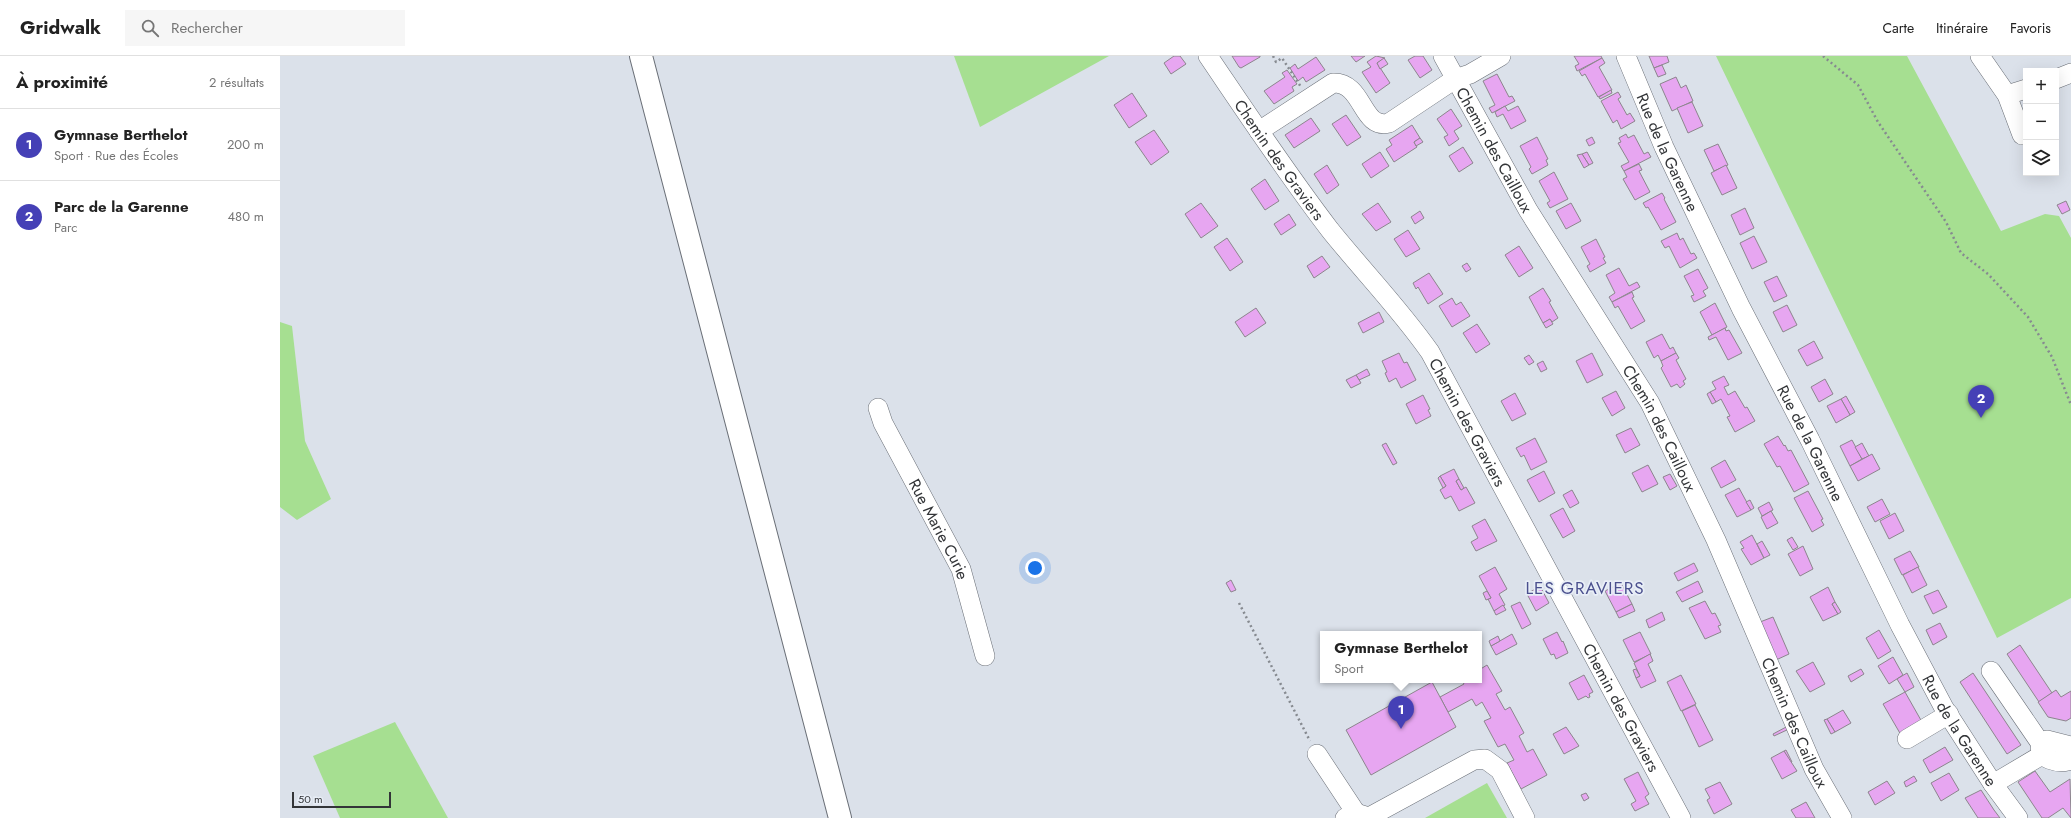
<!DOCTYPE html>
<html lang="fr">
<head>
<meta charset="utf-8">
<style>
  body { margin:0; font-family:Jost,sans-serif; background:#f6f6f6; color:#222 }
  .controls { position:absolute; right:12px; top:12px; display:grid; overflow:hidden; border-radius:0px; box-shadow:0 4px 16px #0002 }
  .controls button { width:36px; height:36px; display:grid; place-items:center; padding:0; border:0; border-bottom:1px solid #e0e0e0; background:#fff; color:#222; font:20px sans-serif }
  .scale { position:absolute; left:12px; bottom:10px; width:99px; box-sizing:border-box; padding-left:4px; border:2px solid #333538; border-top:0; font-size:11px; line-height:14px; white-space:nowrap; color:#333538; -webkit-text-stroke:3px #e8eef7; paint-order:stroke }
  .you { position:absolute; left:755px; top:512px; width:14px; height:14px; margin:-10px; border:3px solid #fff; border-radius:50%; background:#1a73e8; box-shadow:0 0 0 6px #1a73e833 }
  .badge { display:grid; place-items:center; width:26px; height:26px; border-radius:50%; background:#4540b6; color:#fff; font-size:13px; font-weight:700 }
  .pin { position:absolute; translate:-50% -33px; filter:drop-shadow(0 1px 2px #0008) }
  .pin::after { content:''; position:absolute; top:21px; width:14px; height:12px; background:inherit; clip-path:polygon(0 0,100% 0,50% 100%) }
  .popup { position:absolute; left:1040px; top:575px; width:162px; height:52px; box-sizing:border-box; display:grid; place-content:center; border-radius:0px; background:#fff; filter:drop-shadow(0 1px 3px #0005); font-size:13px; white-space:nowrap; color:#767676 }
  .popup b { font-size:15px; color:#222 }
  .popup::after { content:''; position:absolute; left:50%; top:100%; margin-left:-8px; border:8px solid transparent; border-top-color:#fff }
  .list { margin:0; padding:0; list-style:none }
  h2 { display:flex; justify-content:space-between; align-items:center; height:52px; margin:0; padding:0 16px; font-size:17px }
  h2 small { font-size:13px; font-weight:400; color:#767676 }
  .list li { display:grid; grid-template-columns:26px 1fr auto; gap:12px; align-items:center; box-sizing:border-box; height:72px; padding:0 16px; border-top:1px solid #e0e0e0 }
  .list b { display:block; font-size:15px; white-space:nowrap }
  .list p { margin:0; font-size:13px; white-space:nowrap; color:#767676 }
  .list em { font-size:13px; font-style:normal; color:#767676 }
  .icon { flex:none; width:22px; height:22px; fill:none; stroke:currentColor; stroke-width:2; stroke-linecap:round; stroke-linejoin:round }
  .map { position:relative; flex:none; width:1791px; height:762px; overflow:hidden }
  header { display:flex; align-items:center; gap:24px; box-sizing:border-box; height:56px; padding:0 20px; background:#fff; border-bottom:1px solid #e0e0e0 }
  header strong { font-size:19px }
  nav { display:flex; gap:22px; margin-inline-start:auto; font-size:14px }
  .search { width:280px; height:36px; background:#f6f6f6; display:flex; align-items:center; gap:10px; box-sizing:border-box; padding:0 14px; border-radius:0px; color:#767676; font-size:15px }
  main { display:flex }
  aside { flex:1; background:#fff }
  .map>svg:first-child { display:block }
  .green { fill:#a6df91 }
  .building { fill:#e7a6f1; stroke:#8c858d }
  .lines { fill:none; stroke-linecap:round; stroke-linejoin:round }
  .minor-casing { stroke:#6a6f77; stroke-width:20 }
  .major-casing { stroke:#6a6f77; stroke-width:24 }
  .path { stroke:#868a90; stroke-width:2.5; stroke-dasharray:2 3; stroke-linecap:butt }
  .minor { stroke:#fff; stroke-width:19 }
  .major { stroke:#fff; stroke-width:22 }
  .labels { text-anchor:middle; dominant-baseline:central; stroke-width:3.5; stroke-linejoin:round; paint-order:stroke }
  .street-label { font-size:16px; fill:#333538; stroke:#e8eef7 }
  .neighbourhood-label { font-size:17px; letter-spacing:1px; fill:#4b508e; stroke:#e8eef7 }
</style>
</head>
<body>
<header>
<strong>Gridwalk</strong>
<div class="search"><svg class="icon" aria-label="search" viewBox="0 0 24 24"><circle cx="10" cy="10" r="6"/><path d="M15 15l6 6"/></svg>Rechercher</div>
<nav><a>Carte</a><a>Itinéraire</a><a>Favoris</a></nav>
</header>
<main>
<aside>
<h2>À proximité<small>2 résultats</small></h2>
<ul class="list">
<li><span class="badge">1</span><div><b>Gymnase Berthelot</b><p>Sport · Rue des Écoles</p></div><em>200 m</em></li>
<li><span class="badge">2</span><div><b>Parc de la Garenne</b><p>Parc</p></div><em>480 m</em></li>
</ul>
</aside>
<div class="map">
<svg width="1791" height="762" viewBox="0 0 1791 762">
  <rect width="100%" height="100%" fill="#dbe1ea"/>
  <g class="green">
    <path d="M674,0H829L700,71Z"/>
    <path d="M1436,0H1627L1721,175L1765,158L1779,160L1791,182V542L1717,582Z"/>
    <path d="M0,266L12,270L25,385L51,443L17,464L0,451Z"/>
    <path d="M115,666L168,762H60L33,700Z"/>
    <path d="M1207,727L1227,762H1145Z"/>
  </g>
  <g class="building">
    <path d="M894,0H900L906,8L891,18L884,7Z"/>
    <path d="M952,0H980V1L961,12L959,11Z"/>
    <path d="M1071,0H1085L1076,6Z"/>
    <path d="M1096,0L1105,2L1097,7L1110,27L1096,37L1082,16L1091,11L1087,6Z"/>
    <path d="M1135,0H1143L1152,14L1140,22L1128,4Z"/>
    <path d="M1294,0H1321L1322,2L1297,15L1295,10L1299,8Z"/>
    <path d="M1369,0H1387L1389,6L1374,12Z"/>
    <path d="M1036,1L1045,14L1026,26L1023,21L1018,25L1010,12L1015,8L1018,13Z"/>
    <path d="M1104,2L1108,8L1100,13L1097,7Z"/>
    <path d="M1322,2L1325,7L1319,11L1332,34L1318,41L1305,18L1302,20L1299,15Z"/>
    <path d="M1382,9L1386,18L1378,21L1374,12Z"/>
    <path d="M1007,14L1017,28L1012,31L1014,35L994,48L984,35L1005,21L1002,17Z"/>
    <path d="M1217,18L1229,41L1232,40L1235,45L1212,57L1209,52L1215,49L1203,25Z"/>
    <path d="M1396,21L1401,32L1406,29L1413,45L1392,55L1380,28Z"/>
    <path d="M1331,34L1332,37L1320,43L1319,41Z"/>
    <path d="M1338,36L1341,41L1338,43L1347,59L1350,57L1355,65L1341,73L1337,64L1333,67L1321,45Z"/>
    <path d="M852,37L867,60L849,72L834,49Z"/>
    <path d="M1412,46L1423,70L1408,77L1397,52Z"/>
    <path d="M1225,50L1228,55L1238,50L1246,65L1231,73L1223,58L1217,61L1215,56Z"/>
    <path d="M1171,53L1182,70L1174,75L1179,83L1169,90L1164,81L1168,79L1157,63Z"/>
    <path d="M1066,59L1081,81L1067,90L1052,68Z"/>
    <path d="M1031,62L1040,75L1014,92L1005,79Z"/>
    <path d="M1132,69L1140,82L1134,86L1137,91L1114,106L1106,93L1112,89L1109,84Z"/>
    <path d="M874,74L889,96L871,109L855,86Z"/>
    <path d="M1346,78L1348,82L1354,79L1364,98L1368,96L1371,101L1344,115L1341,110L1349,106L1338,87L1341,86L1339,82Z"/>
    <path d="M1257,81L1268,103L1266,104L1268,109L1252,118L1249,113L1251,111L1240,90Z"/>
    <path d="M1312,81L1315,87L1309,90L1306,84Z"/>
    <path d="M1140,82L1143,86L1136,90L1134,86Z"/>
    <path d="M1438,88L1448,109L1434,115L1424,94Z"/>
    <path d="M1183,91L1193,107L1179,116L1169,100Z"/>
    <path d="M1100,96L1109,110L1091,122L1082,108Z"/>
    <path d="M1307,96L1313,107L1309,109L1302,98Z"/>
    <path d="M1302,98L1309,109L1304,112L1297,99Z"/>
    <path d="M1359,108L1362,114L1359,115L1370,136L1355,144L1343,123L1347,121L1344,115Z"/>
    <path d="M1047,109L1059,129L1047,138L1034,118Z"/>
    <path d="M1446,109L1457,132L1442,139L1431,117Z"/>
    <path d="M1274,116L1288,143L1270,152L1267,147L1270,145L1259,125Z"/>
    <path d="M985,123L999,145L985,154L971,133Z"/>
    <path d="M1382,137L1385,142L1384,143L1396,166L1381,174L1368,151L1366,152L1363,147Z"/>
    <path d="M1786,145L1790,154L1782,158L1777,149Z"/>
    <path d="M921,147L938,170L921,182L905,158Z"/>
    <path d="M1098,147L1111,166L1096,175L1082,158Z"/>
    <path d="M1291,147L1301,165L1286,173L1276,155Z"/>
    <path d="M1465,152L1474,172L1460,179L1451,159Z"/>
    <path d="M1140,155L1144,162L1135,168L1131,161Z"/>
    <path d="M1009,158L1016,169L1001,179L994,168Z"/>
    <path d="M1128,174L1140,193L1126,201L1114,183Z"/>
    <path d="M1397,177L1400,184L1403,182L1411,198L1414,197L1417,202L1400,212L1389,190L1385,192L1381,185Z"/>
    <path d="M1474,180L1487,206L1472,213L1460,187Z"/>
    <path d="M947,182L963,206L950,215L934,191Z"/>
    <path d="M1316,183L1325,201L1323,202L1326,207L1310,216L1307,210L1310,208L1301,191Z"/>
    <path d="M1239,190L1253,212L1239,221L1225,199Z"/>
    <path d="M1042,200L1050,211L1034,222L1027,210Z"/>
    <path d="M1187,207L1191,213L1186,216L1182,210Z"/>
    <path d="M1339,212L1349,230L1357,226L1360,231L1332,246L1329,241L1335,237L1326,219Z"/>
    <path d="M1418,213L1428,232L1423,235L1426,240L1414,246L1411,240L1414,239L1404,220Z"/>
    <path d="M1149,217L1163,238L1148,248L1138,231L1136,233L1133,227Z"/>
    <path d="M1497,220L1507,240L1494,246L1484,226Z"/>
    <path d="M1263,232L1271,245L1269,246L1278,262L1272,266L1270,263L1263,267L1249,241Z"/>
    <path d="M1352,236L1354,241L1352,242L1365,265L1351,273L1338,250L1335,252L1332,246Z"/>
    <path d="M1172,242L1176,249L1181,246L1190,260L1172,271L1159,250Z"/>
    <path d="M1435,247L1447,271L1432,279L1420,256Z"/>
    <path d="M1507,249L1517,269L1503,276L1493,256Z"/>
    <path d="M976,252L986,267L965,281L955,266Z"/>
    <path d="M1099,256L1104,266L1083,277L1078,267Z"/>
    <path d="M1270,263L1273,268L1266,272L1263,267Z"/>
    <path d="M1197,268L1210,288L1196,297L1183,277Z"/>
    <path d="M1445,272L1446,275L1449,274L1462,297L1448,304L1436,281L1429,284L1428,281Z"/>
    <path d="M1382,278L1390,293L1393,291L1396,297L1381,305L1378,299L1374,302L1366,286Z"/>
    <path d="M1534,285L1543,302L1527,310L1518,294Z"/>
    <path d="M1119,297L1124,307L1127,306L1136,324L1121,332L1116,322L1109,326L1105,317L1107,316L1102,305Z"/>
    <path d="M1312,297L1323,319L1307,327L1296,305Z"/>
    <path d="M1396,297L1399,302L1396,304L1406,323L1403,325L1405,328L1400,332L1397,328L1391,331L1381,312L1383,310L1381,305Z"/>
    <path d="M1249,299L1254,306L1249,309L1244,302Z"/>
    <path d="M1263,305L1267,313L1261,316L1257,308Z"/>
    <path d="M1087,313L1090,319L1079,324L1076,319Z"/>
    <path d="M1076,319L1081,327L1071,332L1066,324Z"/>
    <path d="M1444,320L1449,329L1444,331L1448,339L1455,335L1465,352L1467,351L1475,365L1455,376L1447,361L1450,360L1441,343L1436,346L1430,336L1436,333L1432,326Z"/>
    <path d="M1545,323L1553,338L1539,346L1531,331Z"/>
    <path d="M1336,335L1345,352L1332,360L1322,342Z"/>
    <path d="M1430,336L1436,346L1432,348L1427,338Z"/>
    <path d="M1235,337L1246,358L1232,365L1221,345Z"/>
    <path d="M1143,339L1150,353L1148,354L1151,360L1136,368L1126,348Z"/>
    <path d="M1566,340L1575,356L1570,359L1561,343Z"/>
    <path d="M1561,343L1570,359L1556,367L1547,350Z"/>
    <path d="M1351,372L1360,389L1345,397L1336,379Z"/>
    <path d="M1498,380L1504,390L1505,389L1508,395L1511,394L1529,428L1514,436L1500,410L1497,411L1484,388Z"/>
    <path d="M1255,382L1267,406L1251,414L1244,399L1241,401L1236,392Z"/>
    <path d="M1572,384L1582,403L1570,410L1560,390Z"/>
    <path d="M1106,387L1117,407L1113,409L1102,389Z"/>
    <path d="M1582,387L1589,400L1582,403L1575,391Z"/>
    <path d="M1592,398L1600,413L1578,425L1570,410Z"/>
    <path d="M1445,404L1456,424L1441,432L1431,412Z"/>
    <path d="M1368,409L1378,428L1362,436L1352,417Z"/>
    <path d="M1174,413L1179,423L1176,425L1181,434L1186,431L1195,447L1179,455L1171,440L1165,443L1160,434L1166,430L1160,420Z"/>
    <path d="M1264,415L1275,437L1259,446L1247,424Z"/>
    <path d="M1390,418L1397,430L1390,434L1383,421Z"/>
    <path d="M1160,420L1166,430L1163,432L1158,422Z"/>
    <path d="M1179,423L1184,432L1181,434L1176,425Z"/>
    <path d="M1459,432L1471,454L1457,461L1445,439Z"/>
    <path d="M1292,434L1299,447L1290,452L1283,439Z"/>
    <path d="M1528,435L1543,463L1541,464L1544,469L1532,476L1514,442Z"/>
    <path d="M1602,443L1610,458L1595,466L1587,451Z"/>
    <path d="M1470,444L1474,452L1471,454L1466,446Z"/>
    <path d="M1489,446L1493,454L1482,460L1478,452Z"/>
    <path d="M1283,452L1295,475L1283,482L1270,459Z"/>
    <path d="M1491,455L1498,467L1487,473L1481,461Z"/>
    <path d="M1615,457L1624,475L1609,483L1600,465Z"/>
    <path d="M1205,463L1217,485L1196,495L1191,486L1198,482L1192,470Z"/>
    <path d="M1472,479L1484,502L1471,509L1461,493L1464,492L1460,486Z"/>
    <path d="M1512,481L1518,491L1513,494L1507,484Z"/>
    <path d="M1482,485L1490,499L1484,502L1477,488Z"/>
    <path d="M1523,490L1533,513L1520,520L1508,498Z"/>
    <path d="M1630,495L1639,511L1622,519L1614,503Z"/>
    <path d="M1414,507L1418,515L1398,525L1394,517Z"/>
    <path d="M1215,511L1227,533L1219,538L1225,549L1214,555L1208,543L1211,542L1199,520Z"/>
    <path d="M1638,511L1647,529L1632,537L1623,519Z"/>
    <path d="M951,524L956,534L951,536L946,527Z"/>
    <path d="M1418,525L1423,536L1402,546L1396,536Z"/>
    <path d="M1341,527L1352,548L1336,556L1325,535Z"/>
    <path d="M1260,530L1269,547L1256,555L1247,538Z"/>
    <path d="M1548,531L1555,546L1552,548L1558,558L1543,565L1530,541Z"/>
    <path d="M1658,534L1667,551L1653,558L1644,540Z"/>
    <path d="M1207,535L1211,542L1206,544L1203,537Z"/>
    <path d="M1425,545L1432,558L1435,557L1441,569L1438,570L1441,576L1425,583L1409,552Z"/>
    <path d="M1240,546L1251,568L1242,573L1231,550Z"/>
    <path d="M1555,546L1561,556L1558,558L1552,548Z"/>
    <path d="M1352,548L1355,555L1339,562L1336,556Z"/>
    <path d="M1223,549L1226,554L1216,559L1214,555Z"/>
    <path d="M1382,556L1385,564L1369,572L1366,564Z"/>
    <path d="M1493,561L1509,598L1496,604L1480,566Z"/>
    <path d="M1660,567L1667,581L1653,589L1646,574Z"/>
    <path d="M1599,574L1611,595L1598,603L1586,582Z"/>
    <path d="M1277,576L1282,586L1283,585L1288,597L1276,603L1274,598L1271,599L1263,583Z"/>
    <path d="M1360,576L1371,598L1354,606L1343,584Z"/>
    <path d="M1232,578L1237,588L1216,599L1211,590Z"/>
    <path d="M1218,580L1220,585L1211,590L1209,585Z"/>
    <path d="M1740,589L1772,637L1759,646L1727,598Z"/>
    <path d="M1370,598L1373,605L1368,608L1376,625L1361,632L1356,622L1360,620L1354,607Z"/>
    <path d="M1613,601L1623,619L1609,628L1598,610Z"/>
    <path d="M1533,606L1545,628L1530,636L1516,615Z"/>
    <path d="M1207,609L1222,635L1216,638L1225,654L1230,651L1244,677L1239,680L1247,696L1253,693L1267,719L1241,733L1227,707L1234,704L1225,688L1218,691L1204,665L1211,662L1202,646L1196,650L1192,643L1168,656L1160,641L1184,628L1182,624H1199V614Z"/>
    <path d="M1356,613L1360,620L1356,622L1353,614Z"/>
    <path d="M1581,613L1584,618L1571,626L1568,620Z"/>
    <path d="M1627,617L1634,631L1625,636L1617,623Z"/>
    <path d="M1693,617L1741,689L1727,698L1680,626Z"/>
    <path d="M1304,619L1313,636L1309,638L1310,641L1308,642L1306,640L1298,644L1289,627Z"/>
    <path d="M1401,619L1416,648L1401,655L1387,626Z"/>
    <path d="M1152,626L1176,671L1091,719L1066,674Z"/>
    <path d="M1776,634L1781,641L1791,635V662L1786,665L1768,661L1758,646Z"/>
    <path d="M1625,636L1642,666L1621,679L1603,648Z"/>
    <path d="M1415,649L1433,684L1419,691L1402,655Z"/>
    <path d="M1563,654L1571,667L1555,676L1547,663Z"/>
    <path d="M1547,663L1555,676L1551,678L1544,664Z"/>
    <path d="M1508,670L1509,673L1494,680L1493,678Z"/>
    <path d="M1286,671L1299,690L1284,698L1273,678Z"/>
    <path d="M1665,691L1673,704L1650,717L1643,704Z"/>
    <path d="M1506,694L1512,706L1510,707L1504,695Z"/>
    <path d="M1504,695L1517,715L1502,723L1491,702Z"/>
    <path d="M1755,715L1770,736L1790,723L1791,762L1783,752L1768,762H1762L1738,726Z"/>
    <path d="M1358,716L1369,738L1365,741L1369,748L1355,755L1351,748L1356,745L1344,723Z"/>
    <path d="M1669,717L1679,734L1661,745L1651,727Z"/>
    <path d="M1634,720L1637,725L1626,731L1624,726Z"/>
    <path d="M1607,725L1615,737L1595,749L1588,736Z"/>
    <path d="M1440,726L1452,748L1434,758L1427,744L1430,742L1425,733Z"/>
    <path d="M1701,734L1714,754L1720,762H1698L1685,742Z"/>
    <path d="M1306,737L1309,742L1304,745L1301,739Z"/>
    <path d="M1526,746L1535,762H1516L1511,754Z"/>
  </g>
  <g class="lines">
    <g class="minor-casing">
      <g id="minor">
        <path id="s1" d="M928,0C968,59 1007,118 1050,174C1083,215 1120,253 1150,296L1401,762"/>
        <path id="s2" d="M1163,0L1248,154L1370,347L1436,484L1534,713L1562,762"/>
        <path id="s3" d="M1346,0L1384,91L1461,252L1530,384L1620,569L1664,652L1713,728L1738,762"/>
        <path d="M1700,0L1727,39L1742,79"/>
        <path d="M1776,23L1791,17"/>
        <path d="M1727,39L1746,33"/>
        <path d="M979,75L1053,27C1084,26 1081,74 1109,67L1175,23L1190,18L1221,0"/>
        <path id="s4" d="M598,352L603,367L681,513L705,600"/>
        <path d="M1711,615L1761,688C1756,704 1779,708 1791,704"/>
        <path d="M1627,683L1669,658"/>
        <path d="M1761,688L1767,684L1791,690"/>
        <path d="M1037,698L1076,757"/>
        <path d="M1713,728L1762,699"/>
        <path d="M1065,762L1076,757L1089,761L1194,704L1205,703L1220,714L1245,762"/>
      </g>
    </g>
    <g class="major-casing">
      <path id="major" d="M361,0L560,762"/>
    </g>
    <g class="path">
      <path d="M993,0L996,6L1002,2L1021,31"/>
      <path d="M1543,0L1578,29L1598,66L1666,166L1681,197L1708,218L1748,261L1772,301L1791,349"/>
      <path d="M959,547L1030,685"/>
    </g>
    <use href="#minor" class="minor"/>
    <use href="#major" class="major"/>
  </g>
  <g class="labels">
    <g class="street-label">
      <text stroke="none"><textPath href="#s2" startOffset="107">Chemin des Cailloux</textPath></text>
      <text stroke="none"><textPath href="#s3" startOffset="105">Rue de la Garenne</textPath></text>
      <text stroke="none"><textPath href="#s1" startOffset="126">Chemin des Graviers</textPath></text>
      <text stroke="none"><textPath href="#s1" startOffset="450">Chemin des Graviers</textPath></text>
      <text stroke="none"><textPath href="#s2" startOffset="431">Chemin des Cailloux</textPath></text>
      <text stroke="none"><textPath href="#s3" startOffset="429">Rue de la Garenne</textPath></text>
      <text stroke="none"><textPath href="#s4" startOffset="136">Rue Marie Curie</textPath></text>
      <text stroke="none"><textPath href="#s1" startOffset="774">Chemin des Graviers</textPath></text>
      <text stroke="none"><textPath href="#s2" startOffset="755">Chemin des Cailloux</textPath></text>
      <text stroke="none"><textPath href="#s3" startOffset="753">Rue de la Garenne</textPath></text>
    </g>
    <g class="neighbourhood-label">
      <text x="1305" y="532">LES GRAVIERS</text>
    </g>
  </g>
</svg>
<div class="controls">
<button>+</button>
<button>−</button>
<button><svg class="icon" aria-label="layers" viewBox="0 0 24 24"><path d="M12 4l9 5-9 5-9-5zM3 14l9 5 9-5"/></svg></button>
</div>
<div class="scale">50 m</div>
<div class="you"></div>
<div class="pin badge" style="left:1121px;top:673px">1</div>
<div class="popup"><b>Gymnase Berthelot</b>Sport</div>
<div class="pin badge" style="left:1701px;top:362px">2</div>
</div>
</main>
</body>
</html>
